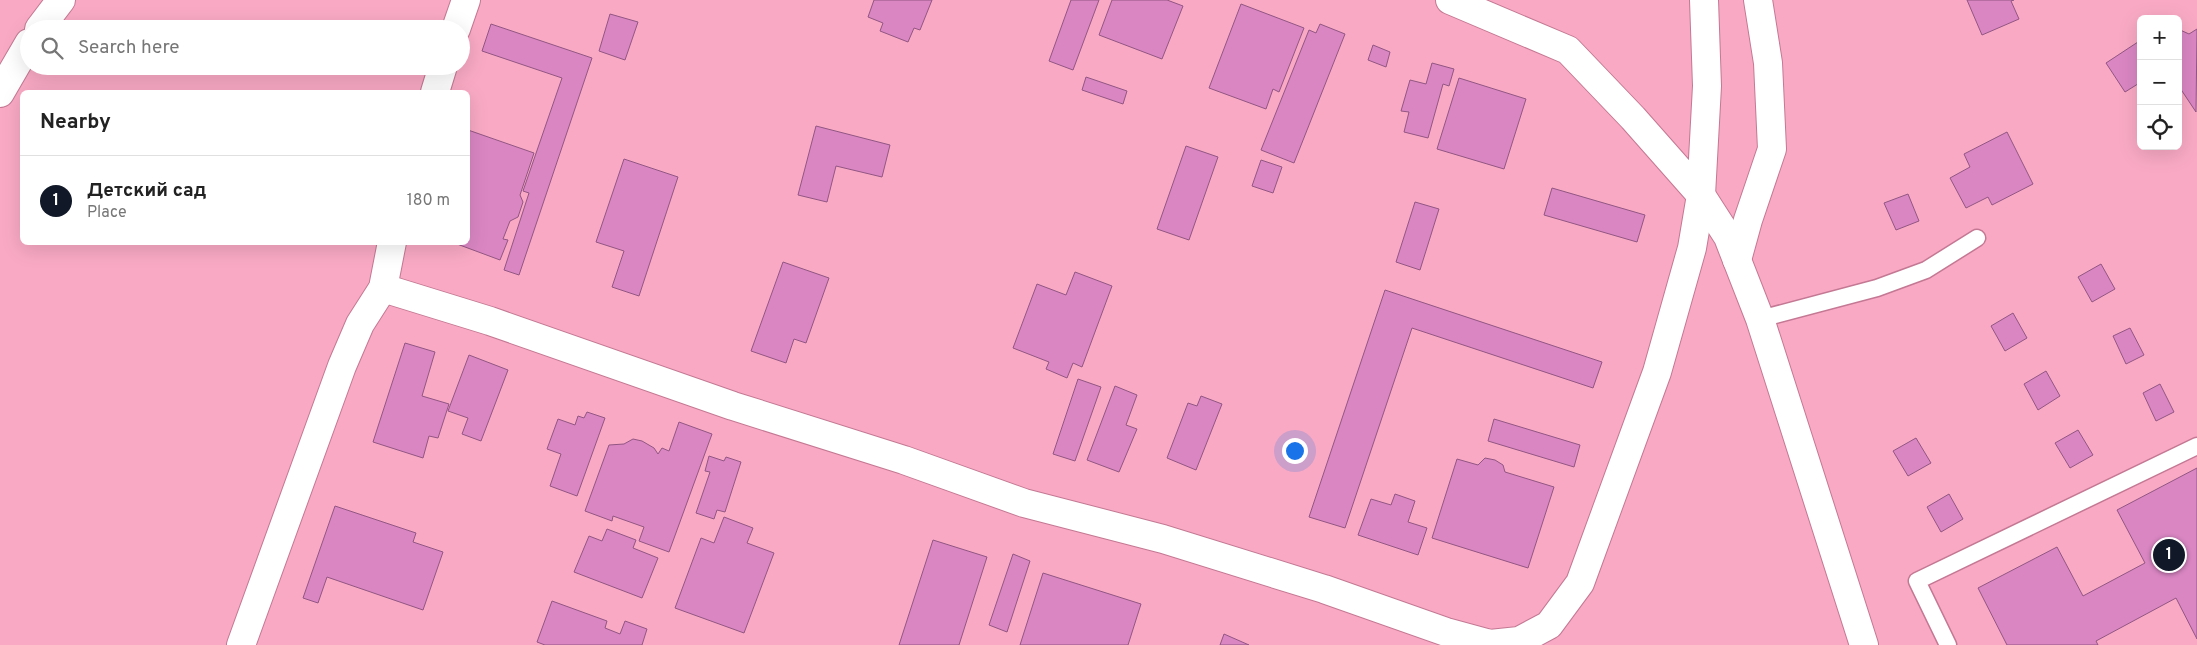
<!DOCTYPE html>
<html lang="en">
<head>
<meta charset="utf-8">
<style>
  body { margin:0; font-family:Overpass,sans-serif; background:#f6f6f6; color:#222 }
  .controls { position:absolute; right:15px; top:15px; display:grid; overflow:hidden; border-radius:8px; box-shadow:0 5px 20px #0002 }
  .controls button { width:45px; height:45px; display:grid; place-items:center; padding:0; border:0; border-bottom:1px solid #e0e0e0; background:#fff; color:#222; font:25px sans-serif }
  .you { position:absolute; left:1294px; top:450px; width:18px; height:18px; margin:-12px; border:4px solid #fff; border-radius:50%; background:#1a73e8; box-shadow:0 0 0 8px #1a73e833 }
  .badge { display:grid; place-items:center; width:32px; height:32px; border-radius:50%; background:#111827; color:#fff; font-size:16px; font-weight:700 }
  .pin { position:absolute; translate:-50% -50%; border:2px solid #fff; box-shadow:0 1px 5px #0006 }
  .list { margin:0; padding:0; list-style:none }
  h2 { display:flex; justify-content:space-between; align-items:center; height:65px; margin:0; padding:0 20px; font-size:21px }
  h2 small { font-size:16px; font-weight:400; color:#767676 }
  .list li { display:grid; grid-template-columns:32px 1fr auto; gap:15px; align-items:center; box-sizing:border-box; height:90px; padding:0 20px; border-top:1px solid #e0e0e0 }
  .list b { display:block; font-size:19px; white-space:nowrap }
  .list p { margin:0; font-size:16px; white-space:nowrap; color:#767676 }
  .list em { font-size:16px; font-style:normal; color:#767676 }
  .icon { flex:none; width:28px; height:28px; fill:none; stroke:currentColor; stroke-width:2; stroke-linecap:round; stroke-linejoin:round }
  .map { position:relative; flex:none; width:2197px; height:645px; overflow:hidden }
  .search { position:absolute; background:#fff; box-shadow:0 5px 20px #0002; left:20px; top:20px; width:450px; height:55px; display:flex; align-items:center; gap:12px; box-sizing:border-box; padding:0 18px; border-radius:28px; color:#767676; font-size:19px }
  .panel { position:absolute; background:#fff; box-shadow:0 5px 20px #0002; left:20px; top:90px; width:450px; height:155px; border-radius:8px }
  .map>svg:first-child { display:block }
  .building { fill:#da86c3; stroke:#925682 }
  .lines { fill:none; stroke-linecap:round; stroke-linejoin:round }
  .service-casing { stroke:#c47893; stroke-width:19 }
  .minor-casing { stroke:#c47893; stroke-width:30 }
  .service { stroke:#fff; stroke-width:16 }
  .minor { stroke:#fff; stroke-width:28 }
</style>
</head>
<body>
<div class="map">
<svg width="2197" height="645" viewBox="0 0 2197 645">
  <rect width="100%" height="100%" fill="#f9a9c4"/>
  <g class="building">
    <path d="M874,0H932L920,30L914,28L908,42L880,31L883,23L868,17Z"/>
    <path d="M1071,0H1099L1073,70L1049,61Z"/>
    <path d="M1112,0H1167L1183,6L1162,59L1099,35Z"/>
    <path d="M1967,0H2014L2011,1L2019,19L1982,35Z"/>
    <path d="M1241,4L1304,28L1279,92L1273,89L1266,109L1209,88Z"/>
    <path d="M610,14L638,22L625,60L599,51Z"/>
    <path d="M491,24L592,58L519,275L504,270L529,193L523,191L562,78L482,51Z"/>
    <path d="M1320,24L1345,34L1294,163L1261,150L1309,30L1316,33Z"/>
    <path d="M2178,29L2189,34L2197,29L2196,112L2178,85Z"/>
    <path d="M2141,40V82L2125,92L2106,63Z"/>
    <path d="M1373,45L1390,52L1386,67L1368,60Z"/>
    <path d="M1432,63L1454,69L1449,86L1443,84L1428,138L1404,132L1409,112L1401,111L1410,80L1426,84Z"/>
    <path d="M1086,77L1127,91L1123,104L1082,90Z"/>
    <path d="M1459,78L1526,99L1504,169L1437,149Z"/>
    <path d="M816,126L890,145L882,177L836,166L827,202L798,195Z"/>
    <path d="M468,130L534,153L520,195L523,202L518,217L510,221L503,239L508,240L500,260L457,244V242H468Z"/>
    <path d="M2007,132L2033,184L1992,205L1988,197L1966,208L1950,178L1970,167L1964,154Z"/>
    <path d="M1186,146L1218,157L1189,240L1157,229Z"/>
    <path d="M624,159L678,177L639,296L612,287L624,251L596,242Z"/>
    <path d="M1261,160L1282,167L1273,193L1252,186Z"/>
    <path d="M1552,188L1645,215L1637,242L1544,215Z"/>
    <path d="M1908,194L1919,221L1896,230L1884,203Z"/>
    <path d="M1415,202L1439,209L1420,270L1396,262Z"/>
    <path d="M783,262L829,278L806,343L794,339L786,363L751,351Z"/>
    <path d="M2101,264L2115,289L2092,302L2078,277Z"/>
    <path d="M1075,272L1112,286L1082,367L1073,363L1067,378L1046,369L1049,362L1013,348L1037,284L1066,295Z"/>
    <path d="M1385,290L1602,362L1593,388L1412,328L1345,528L1309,517Z"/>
    <path d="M2013,313L2027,338L2005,351L1991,326Z"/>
    <path d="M2130,328L2144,355L2126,364L2113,336Z"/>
    <path d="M405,343L435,352L422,396L449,404L438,438L429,436L423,458L373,442Z"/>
    <path d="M469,355L508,370L481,441L462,434L468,418L448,411Z"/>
    <path d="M2046,371L2060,396L2038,410L2024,384Z"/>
    <path d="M1078,379L1101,387L1075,461L1053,454Z"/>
    <path d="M2160,384L2174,412L2156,421L2143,393Z"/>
    <path d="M1115,386L1137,395L1126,425L1137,429L1119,472L1087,460Z"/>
    <path d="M1201,396L1222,404L1196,470L1167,458L1188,403L1197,406Z"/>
    <path d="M587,412L605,418L577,496L550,486L561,454L547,449L558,419L575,425L578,416L584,418Z"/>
    <path d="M1494,419L1580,445L1574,467L1488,441Z"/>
    <path d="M679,422L712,434L669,552L639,541L644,527L613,516L612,521L585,511L609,445L624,444L633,439L642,441L654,448L658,454L662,448L669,451Z"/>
    <path d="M2078,430L2093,455L2070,468L2055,443Z"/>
    <path d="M1916,438L1931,463L1908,476L1893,451Z"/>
    <path d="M709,456L724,461L726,457L741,462L725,512L717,510L714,519L696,513L710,472L705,471Z"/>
    <path d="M1485,458L1495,460L1503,465L1505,472L1554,487L1528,568L1432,538L1457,459L1478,465Z"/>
    <path d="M2197,468V639L2176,598L2096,641L2098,645H2007L1978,588L2057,547L2083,596L2145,563L2117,510Z"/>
    <path d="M1395,494L1415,501L1408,522L1427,528L1418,555L1358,535L1371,499L1391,505Z"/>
    <path d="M1949,494L1963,519L1941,532L1927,507Z"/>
    <path d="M335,506L416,533L413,542L443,552L423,610L327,577L318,603L303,598Z"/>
    <path d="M724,517L753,528L747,543L774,553L744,633L675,608L701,538L714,543Z"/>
    <path d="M607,529L636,540L633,548L658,558L642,598L574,572L589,536L602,541Z"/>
    <path d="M933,540L987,557L959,645H899Z"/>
    <path d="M1013,554L1030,561L1007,632L989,625Z"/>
    <path d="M1043,573L1141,604L1128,645H1020Z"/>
    <path d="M552,601L607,621L605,628L620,634L625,621L647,629L642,645H545L537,642Z"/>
    <path d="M1224,634L1249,645H1220Z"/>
  </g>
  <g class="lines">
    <g class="service-casing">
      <g id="service">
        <path d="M1760,319L1877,288L1926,270L1977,238"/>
        <path d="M1948,645L1917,581L2197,446"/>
      </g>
    </g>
    <g class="minor-casing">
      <g id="minor">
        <path d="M1450,0L1568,50L1633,118L1701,195L1728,237L1760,319L1864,645"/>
        <path d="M39,29L61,0"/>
        <path d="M456,29L466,0"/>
        <path d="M435,92L443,66"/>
        <path d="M0,93L29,43"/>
        <path d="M1737,260L1748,220L1772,149L1768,63L1758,0"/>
        <path d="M383,288L490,321L733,406L904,460L1024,503L1163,539L1324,589L1446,632L1490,644L1519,641L1549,625L1580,583L1657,372L1692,248L1701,195L1707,86L1704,0"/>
        <path d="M241,645L342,366L360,324L383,288L392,242"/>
      </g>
    </g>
    <use href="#service" class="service"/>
    <use href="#minor" class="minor"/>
  </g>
</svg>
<div class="controls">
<button>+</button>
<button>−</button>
<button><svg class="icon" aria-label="locate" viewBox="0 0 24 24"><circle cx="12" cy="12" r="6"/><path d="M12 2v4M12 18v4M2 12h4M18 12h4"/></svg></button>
</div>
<div class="you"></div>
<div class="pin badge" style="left:2169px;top:555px">1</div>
<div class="search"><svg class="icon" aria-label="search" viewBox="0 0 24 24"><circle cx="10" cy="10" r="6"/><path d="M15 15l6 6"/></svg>Search here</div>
<section class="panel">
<h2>Nearby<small></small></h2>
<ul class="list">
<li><span class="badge">1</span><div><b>Детский сад</b><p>Place</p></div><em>180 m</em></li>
</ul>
</section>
</div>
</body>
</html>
